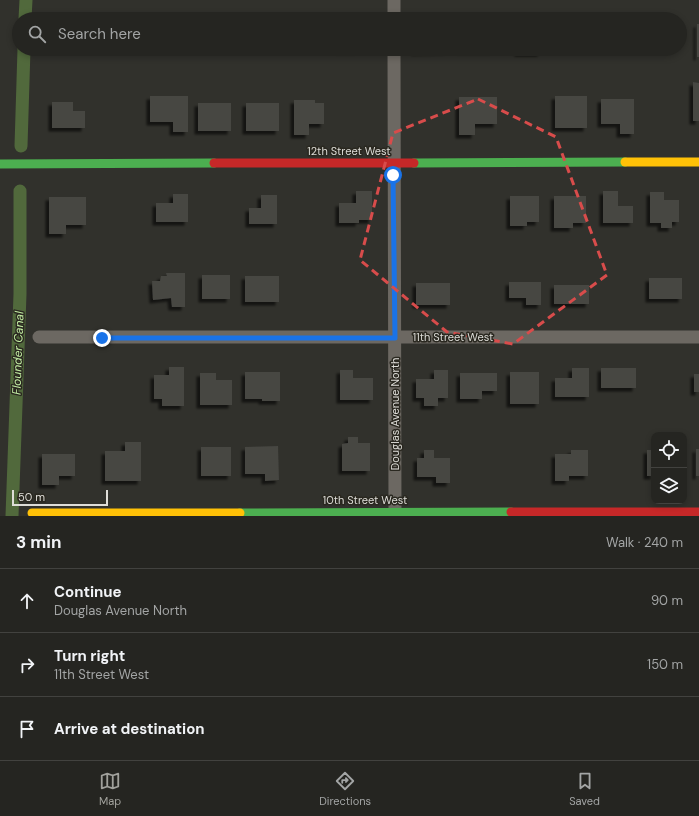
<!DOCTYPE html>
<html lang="en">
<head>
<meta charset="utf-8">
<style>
  body { margin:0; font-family:"DM Sans",sans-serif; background:#2d2d2a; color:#f1f3f6 }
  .controls { position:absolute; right:12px; bottom:12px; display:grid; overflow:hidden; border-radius:8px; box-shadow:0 2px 6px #0003 }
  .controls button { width:36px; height:36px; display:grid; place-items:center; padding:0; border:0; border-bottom:1px solid #42423f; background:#252521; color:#f1f3f6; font:20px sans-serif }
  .scale { position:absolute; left:12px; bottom:10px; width:96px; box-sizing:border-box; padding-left:4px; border:2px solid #deddd8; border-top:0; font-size:11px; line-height:14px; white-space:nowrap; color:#deddd8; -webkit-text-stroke:3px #2a2820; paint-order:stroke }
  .stop { position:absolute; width:12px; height:12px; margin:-9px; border:3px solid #1a73e8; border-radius:50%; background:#fff }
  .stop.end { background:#1a73e8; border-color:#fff; box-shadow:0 1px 4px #0008 }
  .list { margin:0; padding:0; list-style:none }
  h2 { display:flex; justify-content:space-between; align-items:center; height:52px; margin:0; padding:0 16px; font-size:17px }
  h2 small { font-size:13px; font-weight:400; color:#a3a5a5 }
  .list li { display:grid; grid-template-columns:26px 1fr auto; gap:12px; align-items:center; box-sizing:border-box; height:64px; padding:0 16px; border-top:1px solid #42423f }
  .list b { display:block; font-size:15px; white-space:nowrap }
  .list p { margin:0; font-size:13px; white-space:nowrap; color:#a3a5a5 }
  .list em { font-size:13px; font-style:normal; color:#a3a5a5 }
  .icon { flex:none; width:22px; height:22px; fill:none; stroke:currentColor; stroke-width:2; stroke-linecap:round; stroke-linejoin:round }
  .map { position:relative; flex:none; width:699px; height:516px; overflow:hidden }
  .search { position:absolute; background:#252521; box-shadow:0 2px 6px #0003; left:12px; right:12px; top:12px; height:44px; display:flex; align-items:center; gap:10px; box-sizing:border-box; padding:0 14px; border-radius:22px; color:#a3a5a5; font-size:15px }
  .sheet { height:244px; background:#252521 }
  nav { display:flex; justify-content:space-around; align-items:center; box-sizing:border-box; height:56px; border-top:1px solid #42423f; background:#252521; font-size:11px; color:#a3a5a5 }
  nav a { display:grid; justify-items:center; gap:2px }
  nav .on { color:#a1a19c }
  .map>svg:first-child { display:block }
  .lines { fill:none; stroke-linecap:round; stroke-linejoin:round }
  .canal { stroke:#51693c; stroke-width:13 }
  .building { fill:#464642; filter:url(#shadow) }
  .street { stroke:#6c6862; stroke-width:13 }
  .fast { stroke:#4caf50; stroke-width:9 }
  .slow { stroke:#ffc107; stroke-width:9 }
  .jam { stroke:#c62828; stroke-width:9 }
  .route { stroke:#1a73e8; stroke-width:5 }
  .marked { fill:none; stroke:#d84c4b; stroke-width:3; stroke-dasharray:8 5; stroke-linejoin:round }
  .labels { text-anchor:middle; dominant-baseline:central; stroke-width:3; stroke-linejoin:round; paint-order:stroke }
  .street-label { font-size:11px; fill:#deddd8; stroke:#2a2820 }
  .water-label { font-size:12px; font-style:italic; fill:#c3eea3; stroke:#2a2820 }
</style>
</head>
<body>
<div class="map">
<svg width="699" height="516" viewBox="0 0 699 516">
  <defs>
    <filter id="shadow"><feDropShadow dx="-3.5" dy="3.5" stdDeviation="1" flood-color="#0009"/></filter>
  </defs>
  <rect width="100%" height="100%" fill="#31312c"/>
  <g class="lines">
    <g class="canal">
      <path d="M25,19L26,0"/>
      <path d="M21,146L24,49"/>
      <path d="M12,516L20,294V191"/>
    </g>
  </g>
  <g class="building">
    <rect x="198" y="16" width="18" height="3"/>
    <rect x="697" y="24" width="2" height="33"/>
    <rect x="340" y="49" width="18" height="2"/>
    <path d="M415,49H448V51L415,52Z"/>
    <rect x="461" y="49" width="32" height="2"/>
    <rect x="518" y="49" width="23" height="4"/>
    <path d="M693,82L699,83V121H693Z"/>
    <path d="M150,96H188V132H173V122H150Z"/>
    <rect x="555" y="96" width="32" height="32"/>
    <path d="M459,97H497V124H475V135H459Z"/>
    <path d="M601,99H634V134H620V124H601Z"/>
    <path d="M294,100H315V103H324V124H309V135H294Z"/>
    <path d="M52,102H73V111H85V128H52Z"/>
    <rect x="198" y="103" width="33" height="28"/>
    <rect x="246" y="103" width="33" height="28"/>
    <path d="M356,191H372V220H359V223H339V203H356Z"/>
    <path d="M603,191H618V206H633V223H603Z"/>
    <path d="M650,192H664V200H679V222H672V228H661V223H650Z"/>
    <path d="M173,194H188V222H156V203H173Z"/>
    <path d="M261,195H277V224H249V208H261Z"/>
    <path d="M510,196H539V222H527V226H510Z"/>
    <path d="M554,196H586V223H573V228H554Z"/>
    <path d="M49,197H86V225H66V234H49Z"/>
    <path d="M166,273H185V307H172L171,298L153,300L152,281H160L161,276H167Z"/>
    <rect x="202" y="275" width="28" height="24"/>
    <rect x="245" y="276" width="34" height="26"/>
    <rect x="649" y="278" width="33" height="21"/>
    <path d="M509,282H541V305H526V298H509Z"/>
    <rect x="416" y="283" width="34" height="22"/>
    <rect x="554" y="285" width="35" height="19"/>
    <path d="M169,367H184V406H162V399H154V375H169Z"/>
    <path d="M572,368H589V397H555V378H572Z"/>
    <rect x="601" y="368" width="35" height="20"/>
    <path d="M340,370H353V378H373V400H340Z"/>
    <path d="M434,370H448V398H438V406H424V398H416V379H434Z"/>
    <path d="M245,372H280V401H262V399H245Z"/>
    <rect x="510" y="372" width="29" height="32"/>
    <path d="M200,373H216V380H232V405H200Z"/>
    <path d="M460,373H497V391H482V399H460Z"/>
    <rect x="694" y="374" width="5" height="18"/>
    <path d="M348,437H358V443H370V471H342V444L348,443Z"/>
    <path d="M125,442H141V481H105V451H125Z"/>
    <path d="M278,446L279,480L265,481V474H245V447Z"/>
    <rect x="201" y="447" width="30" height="29"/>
    <rect x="696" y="449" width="3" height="27"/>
    <path d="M424,450H434V458H450V483H436V477H417V458H424Z"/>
    <path d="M571,450H588V476H569V481H555V454H571Z"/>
    <rect x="647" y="450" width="7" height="26"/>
    <path d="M42,454H75V476H59V485H42Z"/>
  </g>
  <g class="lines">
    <g class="street">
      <path d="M394,19V0"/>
      <path d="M394,49L395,516"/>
      <path d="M39,337H699"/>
    </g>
    <g class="fast">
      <path d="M414,163L625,162"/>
      <path d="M0,164L214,163"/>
      <path d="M240,513L511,512"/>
    </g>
    <g class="slow">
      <path d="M625,162H699"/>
      <path d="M32,513H240"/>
    </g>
    <g class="jam">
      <path d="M214,163H414"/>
      <path d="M511,512H699"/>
    </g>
  </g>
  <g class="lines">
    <path class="route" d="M102,338H395L393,175"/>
  </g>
  <path class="marked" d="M478,99L556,137L607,275L513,344L447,332L360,260L393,133Z"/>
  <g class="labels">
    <g class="street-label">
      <text x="349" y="151">12th Street West</text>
      <text x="453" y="337">11th Street West</text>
      <text transform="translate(395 414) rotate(-90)">Douglas Avenue North</text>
      <text x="365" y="500">10th Street West</text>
    </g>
    <g class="water-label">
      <text transform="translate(18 353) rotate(-88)">Flounder Canal</text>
    </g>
  </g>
</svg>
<div class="controls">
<button><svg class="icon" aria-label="locate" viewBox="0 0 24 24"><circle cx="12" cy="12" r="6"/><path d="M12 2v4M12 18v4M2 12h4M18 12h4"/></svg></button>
<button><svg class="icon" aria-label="layers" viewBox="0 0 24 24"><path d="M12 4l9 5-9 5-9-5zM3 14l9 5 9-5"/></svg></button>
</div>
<div class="scale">50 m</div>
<div class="stop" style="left:393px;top:175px"></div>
<div class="stop end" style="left:102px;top:338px"></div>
<div class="search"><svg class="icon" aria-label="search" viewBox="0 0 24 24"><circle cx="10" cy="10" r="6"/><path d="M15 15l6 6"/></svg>Search here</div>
</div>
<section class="sheet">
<h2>3 min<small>Walk · 240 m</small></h2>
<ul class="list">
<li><svg class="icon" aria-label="ahead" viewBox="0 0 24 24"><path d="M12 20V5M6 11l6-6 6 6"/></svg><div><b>Continue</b><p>Douglas Avenue North</p></div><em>90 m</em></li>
<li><svg class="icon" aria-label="right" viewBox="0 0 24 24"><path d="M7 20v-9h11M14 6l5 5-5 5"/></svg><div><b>Turn right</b><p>11th Street West</p></div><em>150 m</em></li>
<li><svg class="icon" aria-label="arrive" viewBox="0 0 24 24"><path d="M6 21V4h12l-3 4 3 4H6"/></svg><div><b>Arrive at destination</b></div></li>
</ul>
</section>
<nav>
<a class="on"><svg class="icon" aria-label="map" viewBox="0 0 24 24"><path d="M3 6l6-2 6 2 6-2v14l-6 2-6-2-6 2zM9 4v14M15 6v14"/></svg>Map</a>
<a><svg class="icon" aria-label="directions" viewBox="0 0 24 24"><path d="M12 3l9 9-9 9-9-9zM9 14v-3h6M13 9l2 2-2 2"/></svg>Directions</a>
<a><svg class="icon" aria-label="saved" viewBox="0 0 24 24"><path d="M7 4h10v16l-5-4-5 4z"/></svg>Saved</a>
</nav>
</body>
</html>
